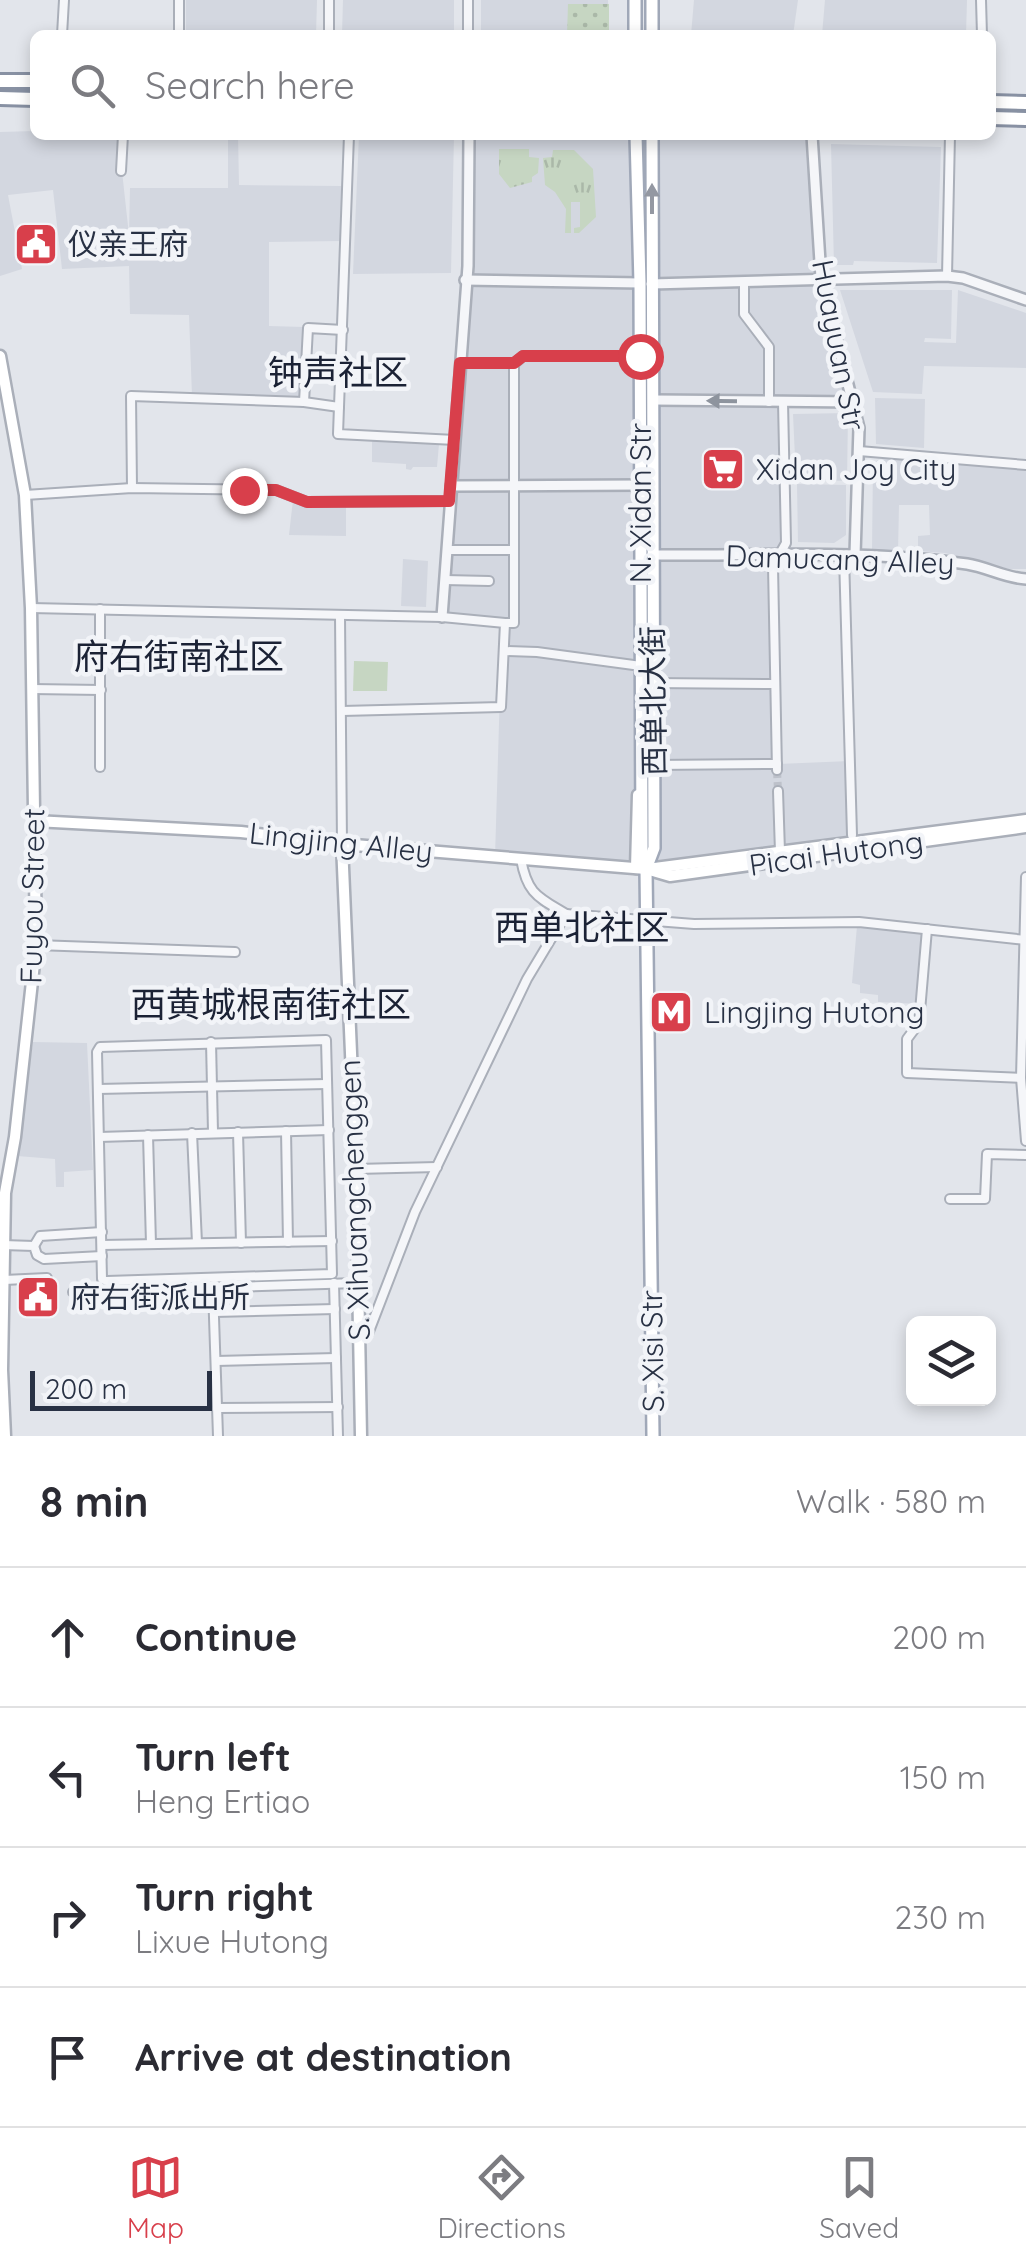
<!DOCTYPE html>
<html lang="en">
<head>
<meta charset="utf-8">
<style>
  body { margin:0; font-family:Quicksand,"Noto Sans SC",sans-serif; background:#f7f7f7; color:#2b2b33 }
  .controls { position:absolute; right:30px; bottom:30px; display:grid; overflow:hidden; border-radius:15px; box-shadow:0 5px 15px #0003 }
  .controls button { width:90px; height:90px; display:grid; place-items:center; padding:0; border:0; border-bottom:2px solid #e1e1e2; background:#fff; color:#2b2b33; font:50px sans-serif }
  .scale { position:absolute; left:30px; bottom:25px; width:182px; box-sizing:border-box; padding-left:10px; border:5px solid #283144; border-top:0; font-size:28px; line-height:35px; white-space:nowrap; color:#283144; -webkit-text-stroke:8px #f2f4f8; paint-order:stroke }
  .stop { position:absolute; width:30px; height:30px; margin:-22px; border:8px solid #d83f4b; border-radius:50%; background:#fff }
  .stop.end { background:#d83f4b; border-color:#fff; box-shadow:0 2px 10px #0008 }
  .list { margin:0; padding:0; list-style:none }
  h2 { display:flex; justify-content:space-between; align-items:center; height:130px; margin:0; padding:0 40px; font-size:42px }
  h2 small { font-size:32px; font-weight:400; color:#7c7c81 }
  .list li { display:grid; grid-template-columns:65px 1fr auto; gap:30px; align-items:center; box-sizing:border-box; height:140px; padding:0 40px; border-top:2px solid #e1e1e2 }
  .list b { display:block; font-size:38px; white-space:nowrap }
  .list p { margin:0; font-size:32px; white-space:nowrap; color:#7c7c81 }
  .list em { font-size:32px; font-style:normal; color:#7c7c81 }
  .icon { flex:none; width:55px; height:55px; fill:none; stroke:currentColor; stroke-width:2; stroke-linecap:round; stroke-linejoin:round }
  .map { position:relative; flex:none; width:1026px; height:1436px; overflow:hidden }
  .search { position:absolute; background:#fff; box-shadow:0 5px 15px #0003; left:30px; right:30px; top:30px; height:110px; display:flex; align-items:center; gap:25px; box-sizing:border-box; padding:0 35px; border-radius:15px; color:#7c7c81; font-size:38px }
  .sheet { height:690px; background:#fff }
  nav { display:flex; justify-content:space-around; align-items:center; box-sizing:border-box; height:140px; border-top:2px solid #e1e1e2; background:#fff; font-size:28px; color:#7c7c81 }
  nav a { display:grid; justify-items:center; gap:5px }
  nav .on { color:#d83f4b }
  .map>svg:first-child { display:block }
  .built { fill:#d3d7e0 }
  .grass { fill:url(#grass-tufts) }
  .park { fill:url(#park-dots) }
  .pitch { fill:#c6d6c2 }
  .lines { fill:none; stroke-linecap:round; stroke-linejoin:round }
  .minor-tunnel { stroke:#bdc1ca; stroke-width:8; stroke-dasharray:8 4; stroke-linecap:butt }
  .minor-casing { stroke:#aaafb9; stroke-width:12 }
  .tertiary-casing { stroke:#aaafb9; stroke-width:14 }
  .secondary-casing { stroke:#aaafb9; stroke-width:15 }
  .primary-casing { stroke:#a0a8b8; stroke-width:16 }
  .trunk-casing { stroke:#8891a3; stroke-width:18 }
  .minor { stroke:#f5f6f9; stroke-width:8 }
  .tertiary { stroke:#f5f6f9; stroke-width:9 }
  .secondary { stroke:#fff; stroke-width:10 }
  .primary { stroke:#fff; stroke-width:11 }
  .trunk { stroke:#fff; stroke-width:12 }
  .oneway { fill:#9498a2 }
  .oneway2 { fill:#8e949e }
  .route { stroke:#d83f4b; stroke-width:12 }
  .labels { text-anchor:middle; dominant-baseline:central; stroke-width:9; stroke-linejoin:round; paint-order:stroke }
  .poi-label { font-size:30px; fill:#283144; stroke:#f2f4f8; text-anchor:start }
  .street-label { font-size:30px; fill:#283144; stroke:#f2f4f8 }
  .quarter-label { font-size:35px; fill:#1b2235; stroke:#f2f4f8 }
</style>
</head>
<body>
<div class="map">
<svg width="1026" height="1436" viewBox="0 0 1026 1436">
  <defs>
    <pattern id="grass-tufts" width="24" height="20" patternUnits="userSpaceOnUse" patternTransform="scale(2.5)"><rect width="24" height="20" fill="#c6d6c2"/><path d="M3 7l-1-3M5 7V3M7 7l1-3M15 17l-1-3M17 17v-4M19 17l1-3" fill="none" stroke="#aab8a8"/></pattern>
    <pattern id="park-dots" width="8" height="8" patternUnits="userSpaceOnUse" patternTransform="scale(2.5)"><rect width="8" height="8" fill="#c6d6c2"/><path d="M2 2h.1M6 6h.1" fill="none" stroke="#aab8a8" stroke-width="1.8" stroke-linecap="round"/></pattern>
  </defs>
  <rect width="100%" height="100%" fill="#e2e5eb"/>
  <g class="built">
    <path d="M186,0H317L316,35H186Z"/>
    <path d="M343,0H454V35H342Z"/>
    <path d="M481,0H608L609,35H481Z"/>
    <path d="M694,0H798L793,35H691Z"/>
    <path d="M825,0H967L966,35H822Z"/>
    <path d="M35,131V135H118L129,235L130,188H228V135H238L239,185L341,186V241L269,242V326L304,327L302,401L192,396L189,315L130,314L129,266L62,269L53,190L8,195L22,269L0,276V132Z"/>
    <path d="M359,135H454L451,273L353,274Z"/>
    <path d="M467,135H813L821,270L853,397L784,398V547L773,566L778,764L850,761L852,842L652,868L495,857L502,623L443,614L468,266Z"/>
    <path d="M831,144L941,147L937,263L854,261L853,265H834Z"/>
    <path d="M840,290H952L951,339L925,338L924,342L956,343L958,290L1026,313V368L924,366L922,394L873,392Z"/>
    <path d="M875,398L925,399L924,448L876,444Z"/>
    <path d="M848,413L847,481L796,479L793,414Z"/>
    <path d="M372,440L439,444L437,467H413L411,470L406,469V464L372,462Z"/>
    <path d="M900,458L1026,469V569H1009L945,553L918,551V536L930,535L929,505H899L898,552L872,551L873,464L878,460Z"/>
    <path d="M797,484L846,485V535L834,543L798,542Z"/>
    <path d="M293,500L346,505V536L289,535Z"/>
    <path d="M403,559L428,561L426,607L401,606Z"/>
    <path d="M857,926L925,933L919,1004L878,1002V995L860,993V985L852,983Z"/>
    <path d="M33,1042L87,1043L93,1170L64,1172V1187H56L55,1159L17,1156Z"/>
  </g>
  <g class="grass">
    <path d="M499,149H529V157L539,158L538,173L532,177V182L510,188L499,174Z"/>
    <path d="M553,150H574L593,169L596,217L579,233H574V228L580,227V202H571V233H565L566,209L555,192L545,185L543,158L552,157Z"/>
  </g>
  <path class="park" d="M568,4H609V35H567Z"/>
  <path class="pitch" d="M354,661L388,662L387,691H353Z"/>
  <g class="lines">
    <path class="minor-tunnel" d="M777,770L778,791"/>
    <g class="minor-casing">
      <g id="minor">
        <path d="M329,0V35"/>
        <path d="M468,0V35"/>
        <path d="M981,0L982,35"/>
        <path d="M62,35L64,0"/>
        <path d="M179,35V0"/>
        <path d="M349,135L338,434L455,440"/>
        <path d="M121,171L123,135"/>
        <path d="M947,276L950,135"/>
        <path d="M744,282V314L769,347V402"/>
        <path d="M460,363H515L523,356H640"/>
        <path d="M304,402L308,328L343,330"/>
        <path d="M859,451L1026,465"/>
        <path d="M132,488L131,396L304,402L339,407"/>
        <path d="M25,495L132,488L276,490L307,502L449,501"/>
        <path d="M447,550H512"/>
        <path d="M844,556L852,835"/>
        <path d="M445,580L489,581"/>
        <path d="M31,608L442,617L505,623L501,707L342,711"/>
        <path d="M100,609V767"/>
        <path d="M340,616L342,844"/>
        <path d="M505,623H514V363"/>
        <path d="M504,651L537,652L641,666"/>
        <path d="M652,683L775,684"/>
        <path d="M32,689L101,690"/>
        <path d="M653,765L777,764"/>
        <path d="M777,770L773,566L786,543L783,402"/>
        <path d="M778,791L780,852"/>
        <path d="M521,859C527,894 538,897 566,914"/>
        <path d="M1026,877L1021,1078L1026,1141"/>
        <path d="M927,929L919,1023L907,1039V1073L1021,1078"/>
        <path d="M36,945L235,952"/>
        <path d="M326,1040L332,1274L107,1281L102,1279L97,1052L100,1047Z"/>
        <path d="M211,1042L213,1132"/>
        <path d="M98,1089L327,1084"/>
        <path d="M286,1131L288,1242"/>
        <path d="M238,1132L241,1243"/>
        <path d="M192,1133L197,1243"/>
        <path d="M148,1135L151,1244"/>
        <path d="M99,1137L329,1130"/>
        <path d="M356,1169L437,1167"/>
        <path d="M950,1199H985L987,1154L1026,1155"/>
        <path d="M3,1245L34,1246L37,1255L44,1259L102,1256"/>
        <path d="M102,1245L332,1241"/>
        <path d="M34,1246L40,1236L102,1232"/>
        <path d="M4,1280L47,1278"/>
        <path d="M334,1283L338,1436"/>
        <path d="M213,1288L218,1436"/>
        <path d="M73,1292L357,1283"/>
        <path d="M214,1312L335,1309"/>
        <path d="M359,1337L368,1334L415,1212L527,979L566,914L694,924L859,922L1026,940"/>
        <path d="M216,1361L336,1358"/>
        <path d="M217,1408L338,1407"/>
      </g>
    </g>
    <g class="tertiary-casing">
      <g id="tertiary">
        <path d="M812,135L821,278L859,428L855,555"/>
        <path d="M465,280L640,283"/>
        <path d="M651,284L947,276L963,278L1026,300"/>
        <path d="M654,400L854,402"/>
        <path d="M451,486L640,485"/>
        <path d="M652,555C756,556 863,549 967,564C987,567 1005,578 1026,579"/>
        <path d="M442,617L468,266L469,135"/>
      </g>
    </g>
    <g class="secondary-casing">
      <g id="secondary">
        <path d="M0,356L25,495L31,608L36,945L15,1137L5,1193L2,1370L5,1436"/>
        <path d="M35,821L241,832L342,844L646,869L670,876L1026,827"/>
        <path d="M342,844L356,1169L361,1436"/>
        <path d="M636,868L638,795"/>
        <path d="M647,869L1026,820"/>
      </g>
    </g>
    <g class="primary-casing">
      <g id="primary">
        <path d="M652,0V35"/>
        <path d="M635,35V0"/>
        <path d="M636,135L640,283L642,851L646,869L653,1436"/>
        <path d="M646,869L654,848L652,135"/>
      </g>
    </g>
    <g class="trunk-casing">
      <g id="trunk">
        <path d="M0,81H35"/>
        <path d="M0,98L35,99"/>
        <path d="M991,102L1026,103"/>
        <path d="M991,118L1026,119"/>
      </g>
    </g>
    <use href="#minor" class="minor"/>
    <use href="#tertiary" class="tertiary"/>
    <use href="#secondary" class="secondary"/>
    <use href="#primary" class="primary"/>
    <use href="#trunk" class="trunk"/>
  </g>
  <defs><path id="oneway-solid" d="M-6-.8H1V-3.2L6.5 0L1 3.2V.8H-6Z" transform="scale(2.5)"/></defs>
  <use class="oneway" href="#oneway-solid" transform="translate(652 199) rotate(-90)"/>
  <use class="oneway2" href="#oneway-solid" transform="translate(722 401) rotate(-179)"/>
  <g class="lines">
    <path class="route" d="M244,490H276L307,502L449,501L460,363H514L523,356H640"/>
  </g>
  <defs>
    <g id="civic-square" transform="scale(2.25)"><rect x="-9" y="-9" width="18" height="18" rx="4" fill="#d83f4b" stroke="#f2f4f8"/><path d="M-.6-6.5H3V-4.5H.6V-3L4-1V1h2V6H-6V1h2V-1L-.6-3ZM-1.2 2.5V6h2.4V2.5Z" fill="#fff"/></g>
    <g id="supermarket-square" transform="scale(2.25)"><rect x="-9" y="-9" width="18" height="18" rx="4" fill="#d83f4b" stroke="#f2f4f8"/><path d="M-6-5.5h2.5l.6 2H6L4.5 2H-2.5L-4.4-4H-6ZM-1.5 3.2a1.3 1.3 0 1 0 .1 0ZM3 3.2a1.3 1.3 0 1 0 .1 0Z" fill="#fff"/></g>
    <g id="metro-square" transform="scale(2.25)"><rect x="-9" y="-9" width="18" height="18" rx="4" fill="#d83f4b" stroke="#f2f4f8"/><path d="M-5.5 5V-5H-3L0 0L3-5H5.5V5H3V-.5L0 4L-3-.5V5Z" fill="#fff"/></g>
  </defs>
  <g fill-rule="evenodd">
    <use href="#civic-square" x="36" y="244"/>
    <use href="#supermarket-square" x="723" y="469"/>
    <use href="#metro-square" x="671" y="1012"/>
    <use href="#civic-square" x="38" y="1297"/>
  </g>
  <g class="labels">
    <g class="poi-label">
      <text x="68" y="244">仪亲王府</text>
      <text x="756" y="469">Xidan Joy City</text>
      <text x="704" y="1012">Lingjing Hutong</text>
      <text x="70" y="1297">府右街派出所</text>
    </g>
    <g class="street-label">
      <text transform="translate(839 345) rotate(79)">Huayuan Str</text>
      <text transform="translate(640 503) rotate(-90)">N. Xidan Str</text>
      <text transform="translate(840 559) rotate(2)">Damucang Alley</text>
      <text transform="translate(653 701) rotate(-91)">西单北大街</text>
      <text transform="translate(341 842) rotate(6)">Lingjing Alley</text>
      <text transform="translate(836 853) rotate(-8)">Picai Hutong</text>
      <text transform="translate(32 896) rotate(-89)">Fuyou Street</text>
      <text transform="translate(354 1200) rotate(-92)">S. Xihuangchenggen</text>
      <text transform="translate(652 1351) rotate(-91)">S. Xisi Str</text>
    </g>
    <g class="quarter-label">
      <text x="338" y="372">钟声社区</text>
      <text x="179" y="656">府右街南社区</text>
      <text x="582" y="927">西单北社区</text>
      <text x="271" y="1004">西黄城根南街社区</text>
    </g>
  </g>
</svg>
<div class="controls">
<button><svg class="icon" aria-label="layers" viewBox="0 0 24 24"><path d="M12 4l9 5-9 5-9-5zM3 14l9 5 9-5"/></svg></button>
</div>
<div class="scale">200 m</div>
<div class="stop" style="left:640px;top:356px"></div>
<div class="stop end" style="left:244px;top:490px"></div>
<div class="search"><svg class="icon" aria-label="search" viewBox="0 0 24 24"><circle cx="10" cy="10" r="6"/><path d="M15 15l6 6"/></svg>Search here</div>
</div>
<section class="sheet">
<h2>8 min<small>Walk · 580 m</small></h2>
<ul class="list">
<li><svg class="icon" aria-label="ahead" viewBox="0 0 24 24"><path d="M12 20V5M6 11l6-6 6 6"/></svg><div><b>Continue</b></div><em>200 m</em></li>
<li><svg class="icon" aria-label="left" viewBox="0 0 24 24"><path d="M17 20v-9H6M10 6l-5 5 5 5"/></svg><div><b>Turn left</b><p>Heng Ertiao</p></div><em>150 m</em></li>
<li><svg class="icon" aria-label="right" viewBox="0 0 24 24"><path d="M7 20v-9h11M14 6l5 5-5 5"/></svg><div><b>Turn right</b><p>Lixue Hutong</p></div><em>230 m</em></li>
<li><svg class="icon" aria-label="arrive" viewBox="0 0 24 24"><path d="M6 21V4h12l-3 4 3 4H6"/></svg><div><b>Arrive at destination</b></div></li>
</ul>
</section>
<nav>
<a class="on"><svg class="icon" aria-label="map" viewBox="0 0 24 24"><path d="M3 6l6-2 6 2 6-2v14l-6 2-6-2-6 2zM9 4v14M15 6v14"/></svg>Map</a>
<a><svg class="icon" aria-label="directions" viewBox="0 0 24 24"><path d="M12 3l9 9-9 9-9-9zM9 14v-3h6M13 9l2 2-2 2"/></svg>Directions</a>
<a><svg class="icon" aria-label="saved" viewBox="0 0 24 24"><path d="M7 4h10v16l-5-4-5 4z"/></svg>Saved</a>
</nav>
</body>
</html>
